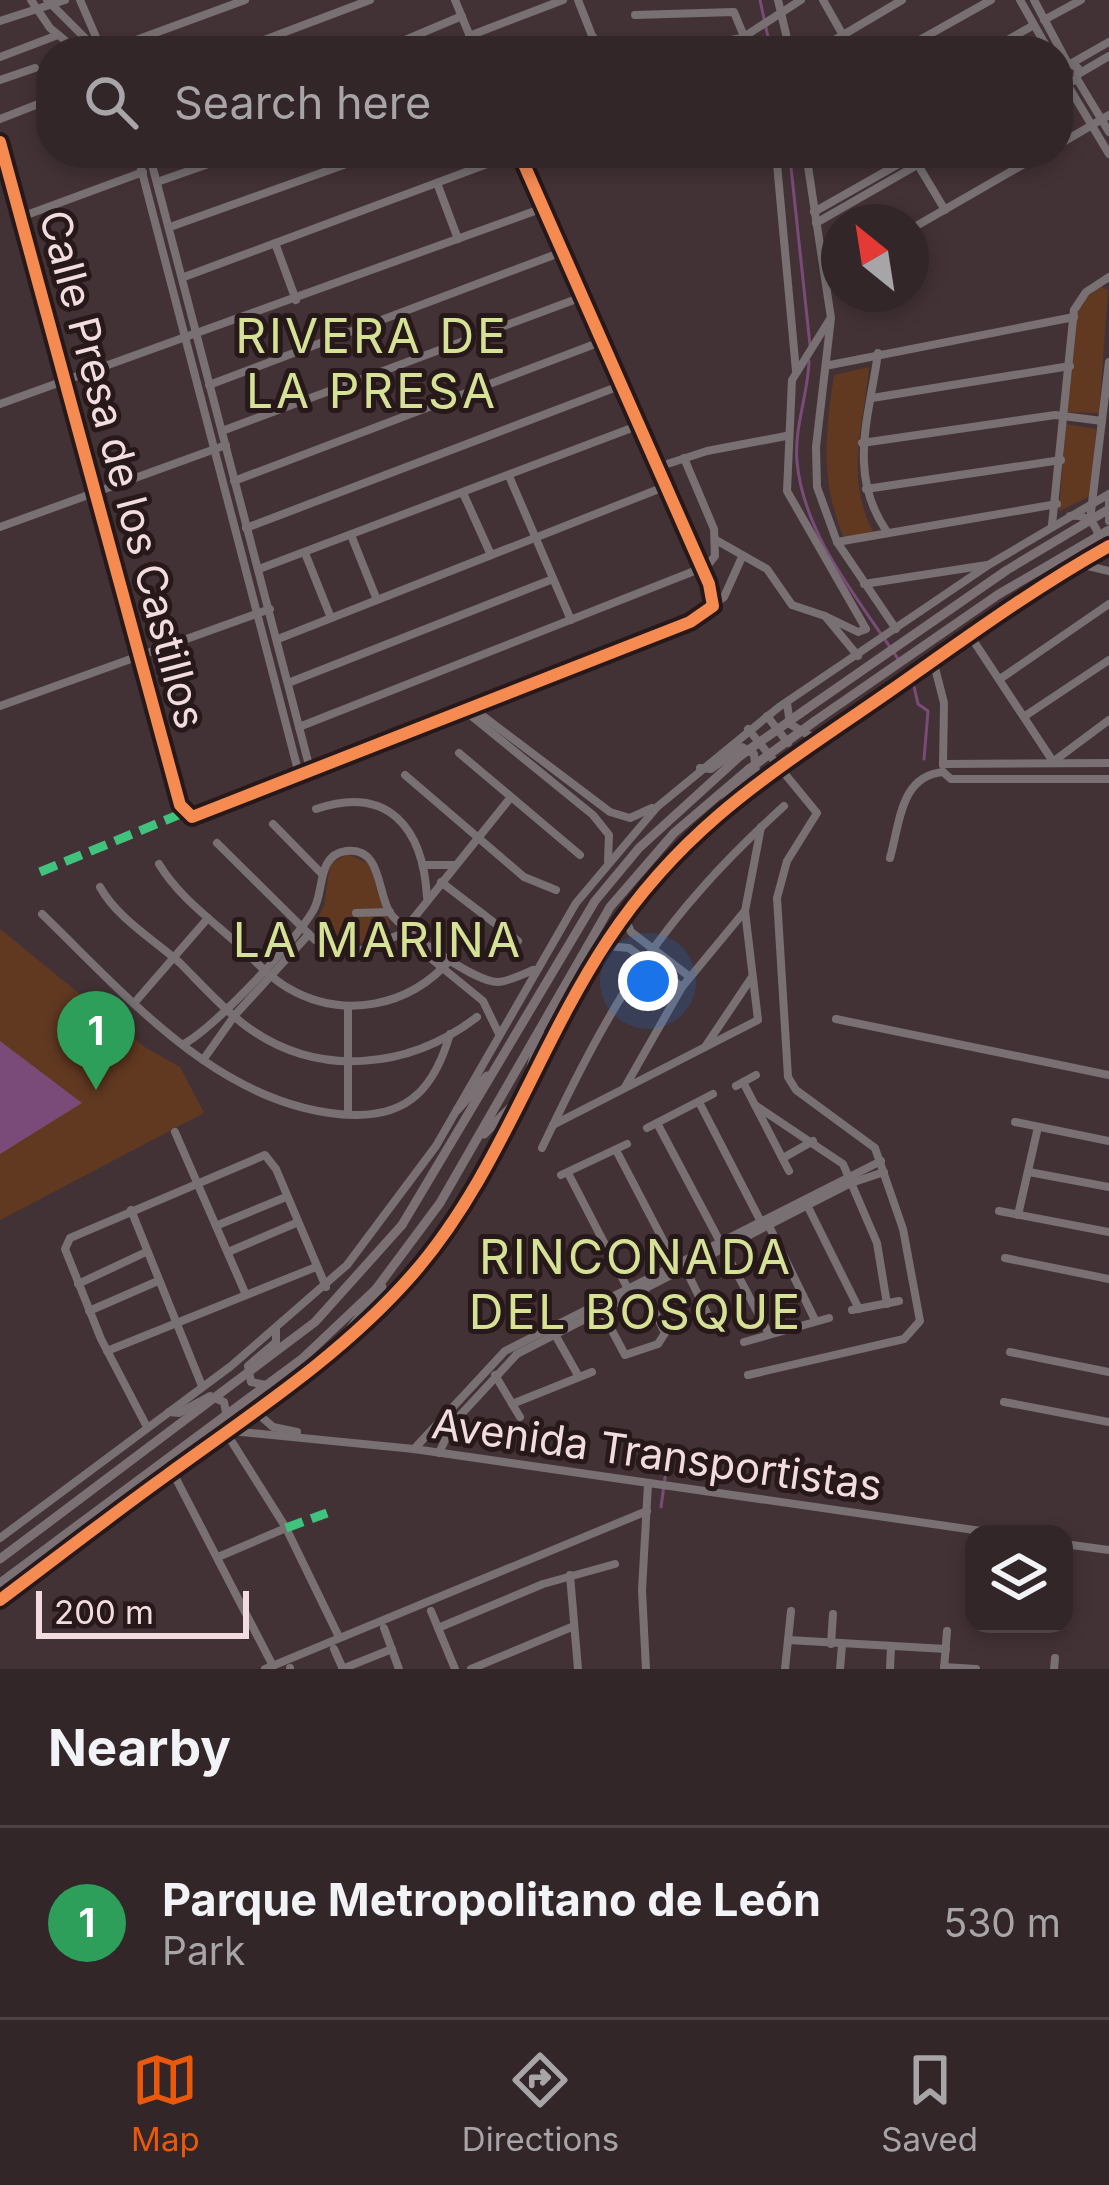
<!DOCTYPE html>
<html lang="en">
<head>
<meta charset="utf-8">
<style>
  body { margin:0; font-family:Inter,sans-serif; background:#3a2e30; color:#f1f3f6 }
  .controls { position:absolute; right:36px; bottom:36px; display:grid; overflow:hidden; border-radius:24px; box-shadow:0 6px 18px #0003 }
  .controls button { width:108px; height:108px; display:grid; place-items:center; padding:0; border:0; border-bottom:3px solid #4d4345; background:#322628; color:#f1f3f6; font:60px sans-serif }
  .compass { position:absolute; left:821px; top:204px; width:108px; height:108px; border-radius:50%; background:#322628; box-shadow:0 6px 18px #0003; rotate:330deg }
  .scale { position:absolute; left:36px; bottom:30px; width:213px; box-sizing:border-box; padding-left:12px; border:6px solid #f3dcdf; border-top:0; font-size:33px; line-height:42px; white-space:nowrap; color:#f3dcdf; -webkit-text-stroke:9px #27181a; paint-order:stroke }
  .you { position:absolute; left:648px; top:981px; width:42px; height:42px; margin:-30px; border:9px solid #fff; border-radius:50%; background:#1a73e8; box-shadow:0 0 0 18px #1a73e833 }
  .badge { display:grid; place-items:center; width:78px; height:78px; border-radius:50%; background:#ea580c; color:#fff; font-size:39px; font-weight:700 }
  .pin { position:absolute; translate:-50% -99px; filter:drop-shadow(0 3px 6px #0008) }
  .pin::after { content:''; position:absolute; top:63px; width:42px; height:36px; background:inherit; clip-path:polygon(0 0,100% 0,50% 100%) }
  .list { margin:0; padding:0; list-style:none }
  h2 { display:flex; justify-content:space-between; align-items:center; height:156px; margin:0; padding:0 48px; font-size:51px }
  h2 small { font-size:39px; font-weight:400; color:#a8a5a8 }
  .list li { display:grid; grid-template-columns:78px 1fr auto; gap:36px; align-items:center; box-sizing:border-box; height:192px; padding:0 48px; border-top:3px solid #4d4345 }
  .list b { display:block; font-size:45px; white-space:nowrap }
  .list p { margin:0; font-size:39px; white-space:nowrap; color:#a8a5a8 }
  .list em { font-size:39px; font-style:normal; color:#a8a5a8 }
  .icon { flex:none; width:66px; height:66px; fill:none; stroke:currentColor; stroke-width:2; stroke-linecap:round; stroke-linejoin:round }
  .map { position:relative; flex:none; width:1109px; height:1669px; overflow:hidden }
  .search { position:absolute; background:#322628; box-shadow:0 6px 18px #0003; left:36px; right:36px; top:36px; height:132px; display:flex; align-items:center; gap:30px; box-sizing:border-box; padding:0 42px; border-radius:48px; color:#a8a5a8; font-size:45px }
  .sheet { height:348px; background:#322628 }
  nav { display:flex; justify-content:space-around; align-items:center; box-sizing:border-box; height:168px; border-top:3px solid #4d4345; background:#322628; font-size:33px; color:#a8a5a8 }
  nav a { display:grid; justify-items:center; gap:6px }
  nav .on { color:#ea580c }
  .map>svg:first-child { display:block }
  .green { fill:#613921 }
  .water { fill:#7a4b79 }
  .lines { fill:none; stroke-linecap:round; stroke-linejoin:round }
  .stream { stroke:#7a4b79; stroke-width:3 }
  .minor { stroke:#787073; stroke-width:8 }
  .major { stroke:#7b7074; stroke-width:9 }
  .major-bridge { stroke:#7b7074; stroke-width:9 }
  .quiet { stroke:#40c37c; stroke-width:9; stroke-dasharray:18 9; stroke-linecap:butt }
  .cycleway-casing { stroke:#27181a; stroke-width:20 }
  .cycleway { stroke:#f68b52; stroke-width:12 }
  .labels { text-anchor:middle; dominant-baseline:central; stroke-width:10; stroke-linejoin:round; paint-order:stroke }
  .street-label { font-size:42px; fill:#f3dcdf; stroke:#27181a }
  .quarter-label { font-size:48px; letter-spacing:3px; fill:#d5e194; stroke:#27181a }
</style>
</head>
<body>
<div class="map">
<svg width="1109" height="1669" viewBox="0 0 1109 1669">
  <rect width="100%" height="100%" fill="#433235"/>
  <g class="green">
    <path d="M1101,287L1108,290L1099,413L1067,412L1079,303Z"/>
    <path d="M869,367C864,428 844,474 873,532L844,538C820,481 825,435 834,375Z"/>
    <path d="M1066,424L1096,429L1091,496L1059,511Z"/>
    <path d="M347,854L372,865L390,926L386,938C356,947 337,947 314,926L324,906L330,864Z"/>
    <path d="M0,929L146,1048L180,1067L204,1113L0,1220Z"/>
  </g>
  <path class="water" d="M0,1041L82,1103L0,1154Z"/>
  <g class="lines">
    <g class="stream">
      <path d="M760,0L771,51"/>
      <path d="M790,158L810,345"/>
      <path d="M809,361C808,395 794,427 797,462C804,536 858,598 898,659"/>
      <path d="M913,682L918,704L928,711L924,759"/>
      <path d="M661,1507L666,1471"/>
    </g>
    <g class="minor">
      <path d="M31,0L50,28L78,51"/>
      <path d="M47,0L98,51"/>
      <path d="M80,0L96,37L93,47"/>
      <path d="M455,0L476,51"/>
      <path d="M578,0L598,51"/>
      <path d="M778,0L790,51"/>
      <path d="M823,0L852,51"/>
      <path d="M1020,0L1049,51"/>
      <path d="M1034,0L1067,62L1078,68L1077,79L1069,83L1058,74L1067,62"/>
      <path d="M635,15L734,12L750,51"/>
      <path d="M1044,20L1081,0"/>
      <path d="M0,21L65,0"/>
      <path d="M469,36L563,0"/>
      <path d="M106,51L245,0"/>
      <path d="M235,51L370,0"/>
      <path d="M379,51L462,16"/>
      <path d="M559,51L594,38"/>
      <path d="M673,51L742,38L801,0"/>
      <path d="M816,51L902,0"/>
      <path d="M900,51L991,0"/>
      <path d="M988,51L1034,25"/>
      <path d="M0,57L58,35"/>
      <path d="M1072,63L1109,42"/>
      <path d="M1080,73L1109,56"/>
      <path d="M1077,79L1109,132"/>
      <path d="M0,80L35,68"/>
      <path d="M1067,84L1109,154"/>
      <path d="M0,119L51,99"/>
      <path d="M0,142L180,805L192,817L690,622L713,606L709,584L519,153"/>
      <path d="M1058,145L1109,115"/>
      <path d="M137,153L299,774"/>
      <path d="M149,153L310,769"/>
      <path d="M776,153L796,371"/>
      <path d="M783,153H811"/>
      <path d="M806,153L831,318L816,447L817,487L837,542L896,629"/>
      <path d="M577,155L581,153"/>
      <path d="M704,159L770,153"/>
      <path d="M918,165L945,210"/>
      <path d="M157,182L240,153"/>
      <path d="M437,183L458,239"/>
      <path d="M814,212L918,153"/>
      <path d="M21,217L143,172"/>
      <path d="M816,223L938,153"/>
      <path d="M170,227L377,153"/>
      <path d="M911,229L1043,153"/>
      <path d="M275,243L296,300"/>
      <path d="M184,277L517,153"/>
      <path d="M826,278L839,270"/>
      <path d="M878,353C869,418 847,474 887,532"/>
      <path d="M830,365L1074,317"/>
      <path d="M209,385L562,252"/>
      <path d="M872,398L1070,366"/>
      <path d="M0,404L543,208"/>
      <path d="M222,431L582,297"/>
      <path d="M862,443L1055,415L1102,421"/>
      <path d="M655,468L707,451L786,436"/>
      <path d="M509,476L571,620"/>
      <path d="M234,481L603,341"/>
      <path d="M866,489L1061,460"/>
      <path d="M463,493L491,555"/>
      <path d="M1109,496V521"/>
      <path d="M1070,516C1087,514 1098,524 1099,541L1093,551"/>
      <path d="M1090,520L1109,362"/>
      <path d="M1052,525L1074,310L1086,292L1109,277"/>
      <path d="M0,527L226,445"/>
      <path d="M246,528L622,385"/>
      <path d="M351,535L377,600"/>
      <path d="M716,540L767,569L792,605L825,616L858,656"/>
      <path d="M837,542L1057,504"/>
      <path d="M305,553L331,618"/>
      <path d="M1080,564L1109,571"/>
      <path d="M259,569L637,426"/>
      <path d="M864,584L987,565"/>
      <path d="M713,606L724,597L742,557"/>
      <path d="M825,616L858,632L866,629L787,491L792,380L830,319"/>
      <path d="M969,634L1052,760"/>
      <path d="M278,639L664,487"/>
      <path d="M933,660L944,703L943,765"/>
      <path d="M1000,679L1109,604"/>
      <path d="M288,683L553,579"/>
      <path d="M787,703L790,724L815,739"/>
      <path d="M0,706L270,609"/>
      <path d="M471,707L610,812L630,818L652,808"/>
      <path d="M464,710L593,815L609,835L608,861"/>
      <path d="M767,716L788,743"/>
      <path d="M1025,716L1109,660"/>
      <path d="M299,727L707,566L715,556L714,529L684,458"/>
      <path d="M748,729L817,813L787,861L777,898L788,1077L796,1090L875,1148L903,1229L920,1321L904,1339L748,1375"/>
      <path d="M459,753L580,855"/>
      <path d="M1054,761L1109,720"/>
      <path d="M943,764L1109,763"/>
      <path d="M700,768L711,769L742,747L754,754L756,772L729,793L722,807"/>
      <path d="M943,772L951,779H1109"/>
      <path d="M405,775L524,877L556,890"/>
      <path d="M316,809C389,784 423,829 427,897"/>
      <path d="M273,824L322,874"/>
      <path d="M217,843L315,940L340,950H362L401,934L511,797"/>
      <path d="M890,858C900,823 900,776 943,772"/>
      <path d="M159,864C177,894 206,916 231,938C249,954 267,976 288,988C343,1020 409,1007 450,960"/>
      <path d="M425,865H453"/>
      <path d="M441,882L518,941"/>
      <path d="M100,887C117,918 154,940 180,963C201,984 223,1009 246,1026C318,1079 409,1069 477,1017"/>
      <path d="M356,913L390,912"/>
      <path d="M42,914C130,999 224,1111 354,1115C410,1116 435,1086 450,1034"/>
      <path d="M625,918L631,932L690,977"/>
      <path d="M401,934L483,1001L499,1034"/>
      <path d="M607,946L629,948L682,987"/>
      <path d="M136,1001L208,918"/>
      <path d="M836,1019L1109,1075"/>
      <path d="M184,1044C217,1025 292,945 313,911C325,892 316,855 346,851C382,846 377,893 390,913C403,931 476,983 498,982C510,981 522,975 533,970"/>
      <path d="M705,1047L752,977"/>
      <path d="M203,1060L235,1015L309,934"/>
      <path d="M743,1082L789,1171"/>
      <path d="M736,1086L756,1075"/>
      <path d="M625,1087L682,987L744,912"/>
      <path d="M699,1102L761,1222"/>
      <path d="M755,1105L843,1164L877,1243L887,1304"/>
      <path d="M348,1114V1007"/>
      <path d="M1015,1122L1109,1141"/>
      <path d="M657,1123L769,1334"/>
      <path d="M553,1125L758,1020L745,911L761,827"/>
      <path d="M647,1128L713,1094"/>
      <path d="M175,1132L246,1295"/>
      <path d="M542,1148C614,997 659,920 784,806"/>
      <path d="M616,1150L676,1265"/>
      <path d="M783,1158L813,1141"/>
      <path d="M1029,1172L1109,1187"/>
      <path d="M568,1173L628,1289"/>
      <path d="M561,1175L627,1144"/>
      <path d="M808,1207L859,1309"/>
      <path d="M131,1210L202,1386"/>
      <path d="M999,1211L1109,1232"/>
      <path d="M1018,1215L1038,1127"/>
      <path d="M218,1225L286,1197"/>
      <path d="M769,1226L815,1320"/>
      <path d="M228,1252L296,1223"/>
      <path d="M1005,1258L1109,1279"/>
      <path d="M686,1270L709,1317"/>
      <path d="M78,1284L146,1252"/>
      <path d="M601,1310L625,1355L658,1344L665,1333L644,1290"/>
      <path d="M852,1310L899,1301"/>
      <path d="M89,1311L158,1281"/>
      <path d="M276,1330V1342L248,1366L251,1382L276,1387L299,1369H312"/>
      <path d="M553,1331L579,1377"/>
      <path d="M345,1341C397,1295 444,1243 478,1182C525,1100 559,1013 612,934C690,820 779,768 890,691C962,641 1032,590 1109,546"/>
      <path d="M744,1342L829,1318"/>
      <path d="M107,1351L316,1267"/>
      <path d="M1010,1352L1109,1372"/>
      <path d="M495,1375L520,1417"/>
      <path d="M1004,1402L1109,1422"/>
      <path d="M512,1404L592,1372"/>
      <path d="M169,1412L179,1413L210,1396L224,1402L227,1418L200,1443L194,1456"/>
      <path d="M256,1412L273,1427L297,1432"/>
      <path d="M147,1427L101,1339L65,1249L70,1238L265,1155L276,1169L326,1287"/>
      <path d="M231,1431L414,1449L1002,1534"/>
      <path d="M227,1434L286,1528L339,1637"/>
      <path d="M414,1449L505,1351L881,1161"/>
      <path d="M439,1453L453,1423L517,1354L851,1183L884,1172"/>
      <path d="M172,1471L273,1666"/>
      <path d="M0,1538L231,1366L347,1265L436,1146L576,903L657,807L779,707L990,564L1109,494"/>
      <path d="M1064,1544L1109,1550"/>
      <path d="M218,1557L286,1528"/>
      <path d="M570,1575L578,1669"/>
      <path d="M0,1600L334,1351"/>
      <path d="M431,1611L455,1669"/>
      <path d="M384,1628L399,1669"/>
      <path d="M438,1628L543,1584L615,1564"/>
      <path d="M788,1640L946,1649"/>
      <path d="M831,1644L833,1614"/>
      <path d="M334,1649L343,1669"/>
      <path d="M944,1667L976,1669"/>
      <path d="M290,1668V1669"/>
      <path d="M265,1669L647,1511"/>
      <path d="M342,1669L392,1649"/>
      <path d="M471,1669L574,1626"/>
      <path d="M646,1669L642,1590L648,1484"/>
      <path d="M785,1669L791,1611"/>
      <path d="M840,1669L842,1645"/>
      <path d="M890,1669L891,1647"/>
      <path d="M944,1669L947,1631"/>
      <path d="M1054,1669L1055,1658"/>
    </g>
    <g class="major">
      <path d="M805,710L1007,570L1109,509"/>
      <path d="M815,721L999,594L1109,530"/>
      <path d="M528,1079L540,1033"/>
      <path d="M457,1110L487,1076"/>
      <path d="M484,1134L519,1099"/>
      <path d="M402,1225L595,901L639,848L740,756"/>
      <path d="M376,1289L440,1203L610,907L674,833L749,769"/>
      <path d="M331,1354L382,1287"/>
    </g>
    <g class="major-bridge">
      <path d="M740,756L805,710"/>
      <path d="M749,769L815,721"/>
      <path d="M0,1559L315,1322L402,1225"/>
      <path d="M0,1583L303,1358L376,1289"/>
    </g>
    <g class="quiet">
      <path d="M40,872L183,813"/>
      <path d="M286,1528L327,1513"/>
    </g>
    <g class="cycleway-casing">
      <g id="cycleway">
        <path d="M0,142L180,805L192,817L690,622L713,606L709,584L519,153"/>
        <path d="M0,1600C56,1558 110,1516 167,1475C252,1413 342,1355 412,1275C498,1177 536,1049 608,940C686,822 778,769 890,691C963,640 1032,589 1109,546"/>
      </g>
    </g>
    <use href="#cycleway" class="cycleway"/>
  </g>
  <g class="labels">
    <g class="street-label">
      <text transform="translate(123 469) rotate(75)">Calle Presa de los Castillos</text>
      <text transform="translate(657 1454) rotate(8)">Avenida Transportistas</text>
    </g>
    <g class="quarter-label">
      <text x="372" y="335">RIVERA DE<tspan x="372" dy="55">LA PRESA</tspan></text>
      <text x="378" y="939">LA MARINA</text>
      <text x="636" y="1256">RINCONADA<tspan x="636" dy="55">DEL BOSQUE</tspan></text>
    </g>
  </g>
</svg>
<div class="controls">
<button><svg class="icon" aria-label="layers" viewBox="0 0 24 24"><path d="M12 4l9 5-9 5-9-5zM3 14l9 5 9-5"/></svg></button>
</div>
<svg class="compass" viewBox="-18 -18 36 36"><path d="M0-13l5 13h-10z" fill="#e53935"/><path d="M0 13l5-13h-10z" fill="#a8a5a8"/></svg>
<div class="scale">200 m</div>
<div class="you"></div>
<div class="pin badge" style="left:96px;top:1090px;background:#2e9e5b">1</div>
<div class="search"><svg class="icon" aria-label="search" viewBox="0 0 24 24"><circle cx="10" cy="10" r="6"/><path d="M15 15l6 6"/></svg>Search here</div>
</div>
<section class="sheet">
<h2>Nearby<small></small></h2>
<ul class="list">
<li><span class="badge" style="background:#2e9e5b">1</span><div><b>Parque Metropolitano de León</b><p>Park</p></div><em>530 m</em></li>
</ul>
</section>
<nav>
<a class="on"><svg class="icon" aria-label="map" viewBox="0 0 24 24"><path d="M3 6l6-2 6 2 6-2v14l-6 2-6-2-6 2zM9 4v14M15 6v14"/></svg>Map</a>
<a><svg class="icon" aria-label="directions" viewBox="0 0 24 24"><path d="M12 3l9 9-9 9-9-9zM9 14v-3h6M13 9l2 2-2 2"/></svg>Directions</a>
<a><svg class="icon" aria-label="saved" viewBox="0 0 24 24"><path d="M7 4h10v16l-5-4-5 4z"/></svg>Saved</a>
</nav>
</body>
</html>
